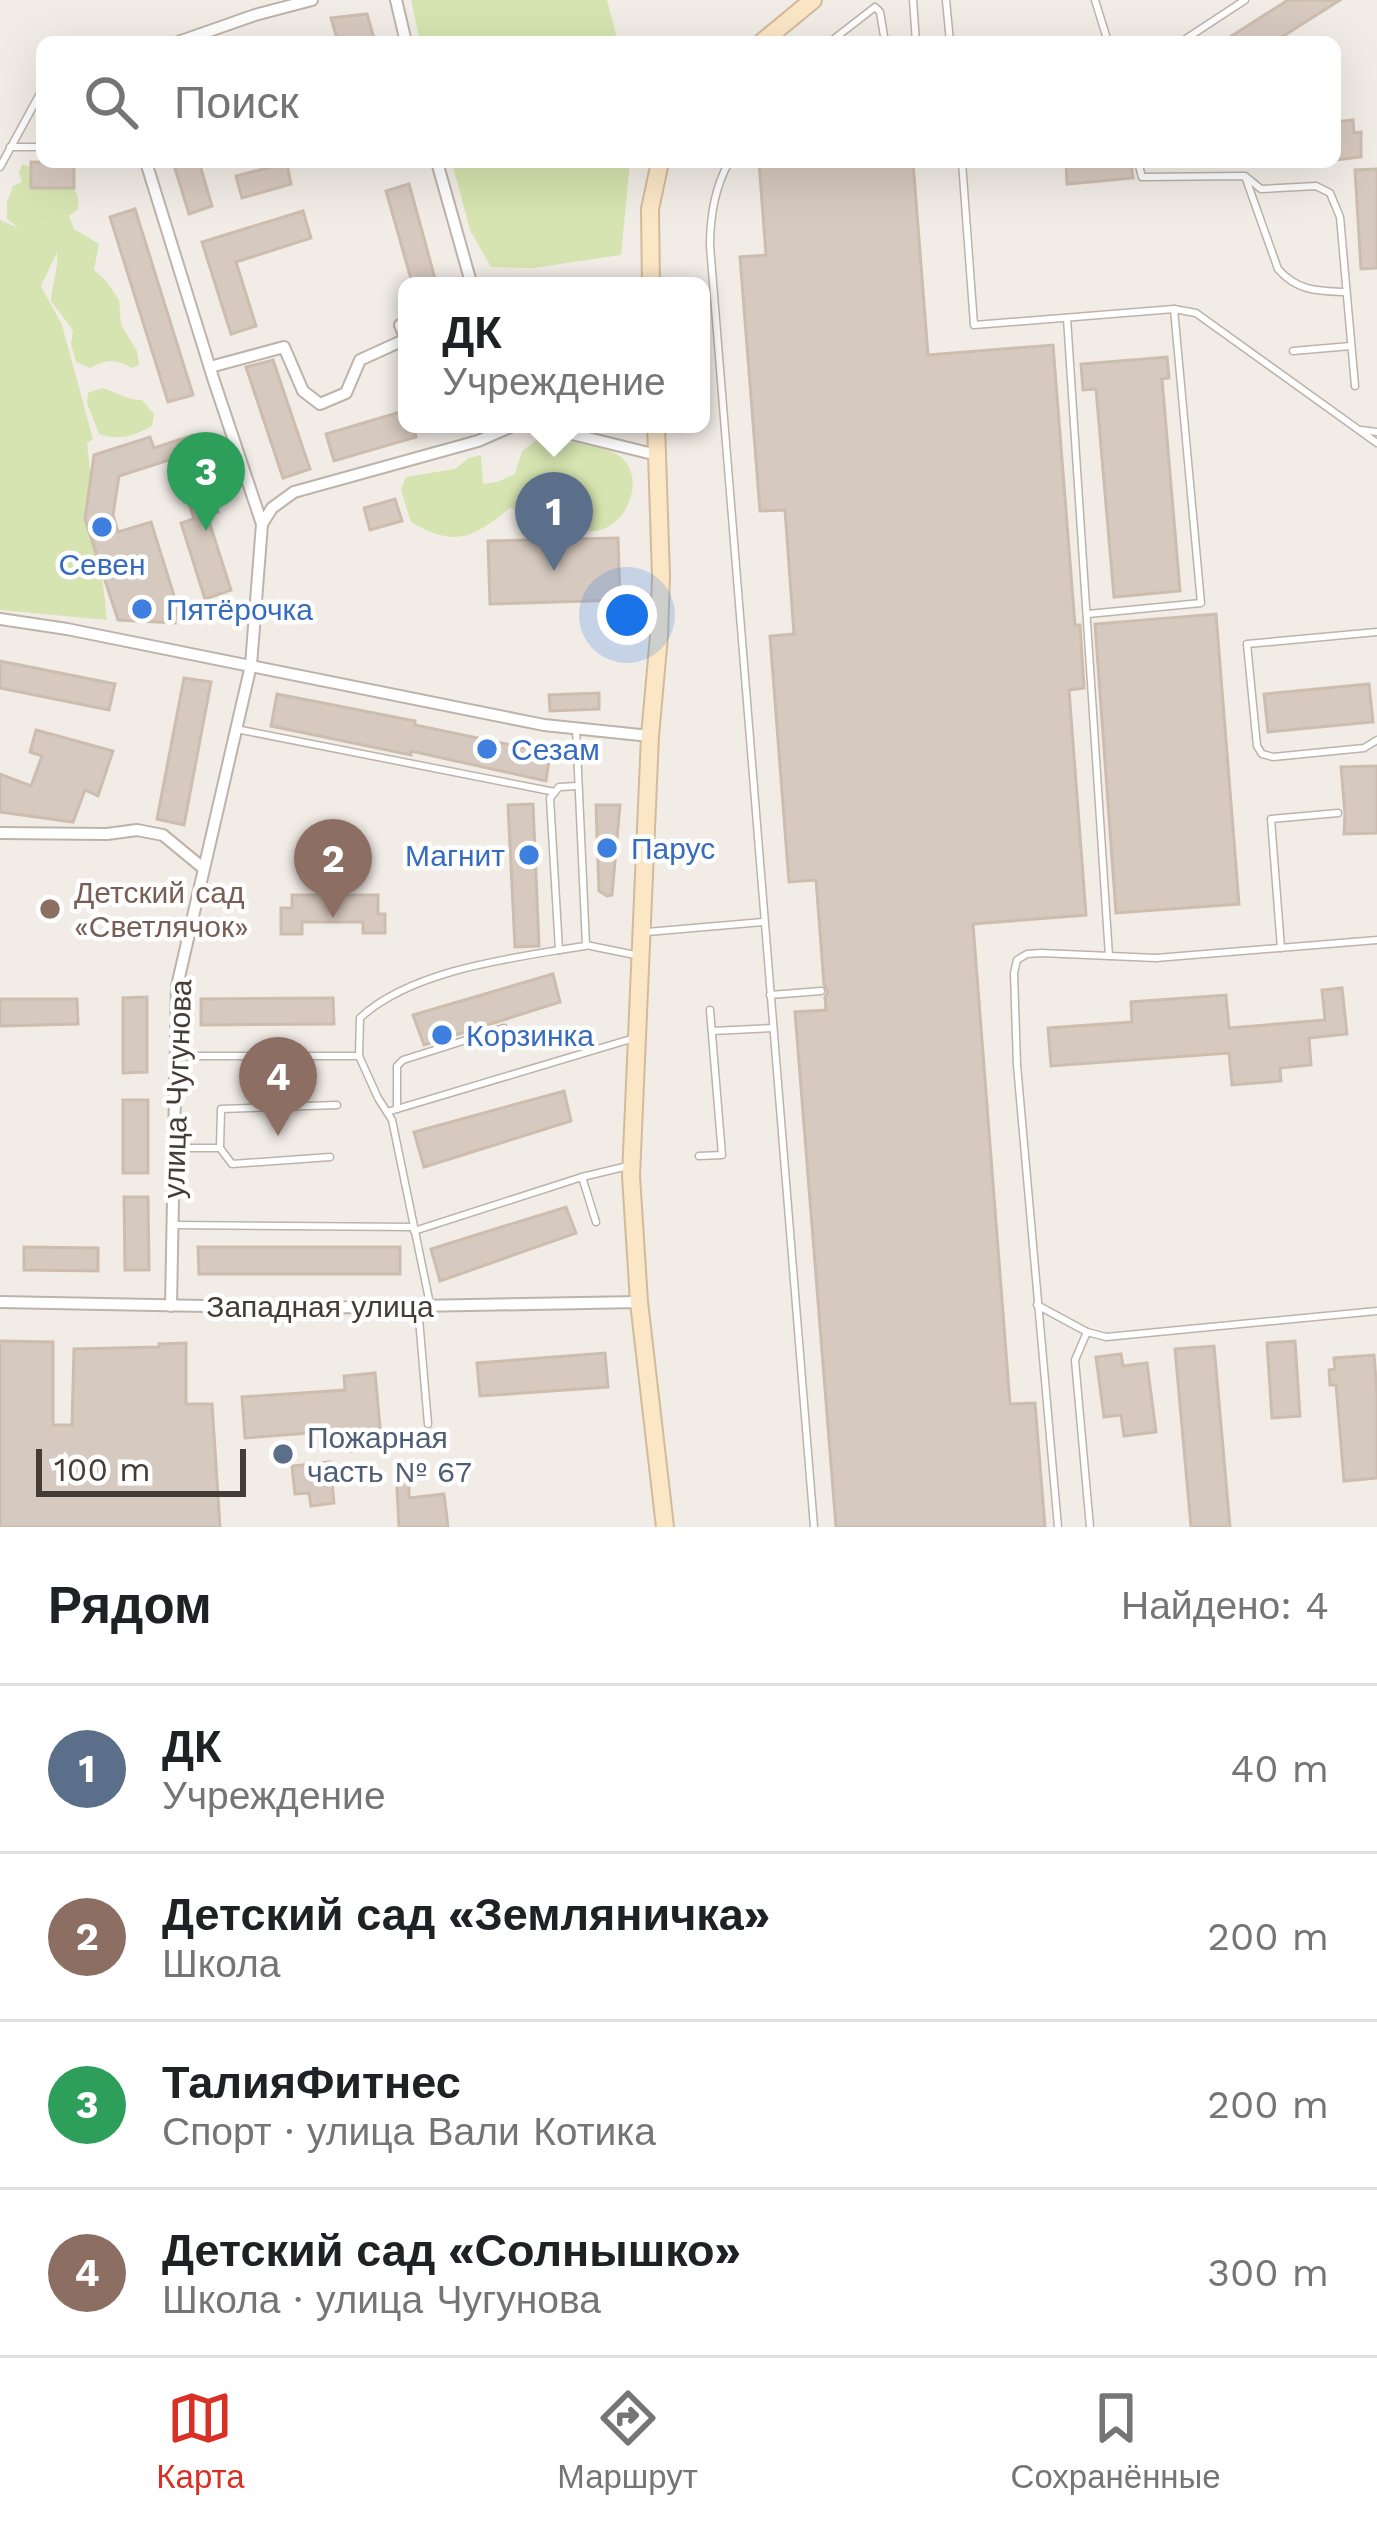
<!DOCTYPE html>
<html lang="ru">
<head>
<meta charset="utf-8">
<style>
  body { margin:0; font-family:"Work Sans",sans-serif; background:#f6f6f6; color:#202124 }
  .scale { position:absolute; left:36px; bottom:30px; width:210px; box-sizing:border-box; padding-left:12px; border:6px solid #443c35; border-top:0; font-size:33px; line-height:42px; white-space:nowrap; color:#443c35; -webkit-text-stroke:9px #fff; paint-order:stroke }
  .you { position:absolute; left:627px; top:615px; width:42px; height:42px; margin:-30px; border:9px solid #fff; border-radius:50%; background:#1a73e8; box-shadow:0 0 0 18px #1a73e833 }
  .badge { display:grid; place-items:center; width:78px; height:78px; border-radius:50%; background:#d93025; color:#fff; font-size:39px; font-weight:700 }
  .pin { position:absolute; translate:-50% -99px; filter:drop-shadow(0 3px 6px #0008) }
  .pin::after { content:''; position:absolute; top:63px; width:42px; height:36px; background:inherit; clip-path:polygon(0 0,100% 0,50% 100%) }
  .popup { position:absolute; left:398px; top:277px; width:312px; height:156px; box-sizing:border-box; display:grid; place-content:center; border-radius:18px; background:#fff; filter:drop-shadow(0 3px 9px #0005); font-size:39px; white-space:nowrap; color:#757577 }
  .popup b { font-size:45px; color:#202124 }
  .popup::after { content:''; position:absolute; left:50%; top:100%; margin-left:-24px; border:24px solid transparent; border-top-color:#fff }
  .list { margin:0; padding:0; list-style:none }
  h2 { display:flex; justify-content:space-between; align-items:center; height:156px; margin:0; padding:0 48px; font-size:51px }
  h2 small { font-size:39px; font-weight:400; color:#757577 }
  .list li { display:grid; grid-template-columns:78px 1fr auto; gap:36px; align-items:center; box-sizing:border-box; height:168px; padding:0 48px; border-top:3px solid #e0e0e0 }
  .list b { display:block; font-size:45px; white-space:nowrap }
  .list p { margin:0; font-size:39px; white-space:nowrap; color:#757577 }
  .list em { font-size:39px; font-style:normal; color:#757577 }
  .icon { flex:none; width:66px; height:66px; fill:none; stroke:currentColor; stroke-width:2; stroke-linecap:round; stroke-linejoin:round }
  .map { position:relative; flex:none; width:1377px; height:1527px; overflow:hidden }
  .search { position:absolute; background:#fff; box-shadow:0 12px 48px #0002; left:36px; right:36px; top:36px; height:132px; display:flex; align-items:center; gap:30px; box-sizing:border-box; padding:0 42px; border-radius:18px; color:#757577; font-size:45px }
  .sheet { height:828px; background:#fff }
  nav { display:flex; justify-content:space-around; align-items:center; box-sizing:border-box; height:168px; border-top:3px solid #e0e0e0; background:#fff; font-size:33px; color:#757577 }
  nav a { display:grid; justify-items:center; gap:6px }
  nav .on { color:#d93025 }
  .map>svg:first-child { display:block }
  .green { fill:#d5e4b0 }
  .building { fill:#d6c9bf; stroke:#cdbdaf; stroke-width:3 }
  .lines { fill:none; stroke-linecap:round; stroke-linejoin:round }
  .service-casing { stroke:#bdb3a9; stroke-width:9 }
  .minor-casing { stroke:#bdb3a9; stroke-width:14 }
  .secondary-casing { stroke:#d2bb9a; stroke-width:20 }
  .service { stroke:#fff; stroke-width:6 }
  .minor { stroke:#fff; stroke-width:10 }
  .secondary { stroke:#fbe6c6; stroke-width:16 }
  .shop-dot { fill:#3f7fe0; stroke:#fff; stroke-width:4.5 }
  .education-dot { fill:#8d6e63; stroke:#fff; stroke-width:4.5 }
  .service-dot { fill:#5c6f8a; stroke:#fff; stroke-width:4.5 }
  .labels { text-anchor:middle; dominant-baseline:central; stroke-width:9; stroke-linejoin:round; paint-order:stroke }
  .shop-label { font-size:30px; fill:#366cbe; stroke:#fff; text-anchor:start }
  .education-label { font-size:30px; fill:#785e54; stroke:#fff; text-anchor:start }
  .street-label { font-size:30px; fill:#443c35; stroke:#fff }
  .service-label { font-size:30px; fill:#4e5e75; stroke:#fff; text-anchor:start }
</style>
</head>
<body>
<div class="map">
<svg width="1377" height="1527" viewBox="0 0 1377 1527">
  <rect width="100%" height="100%" fill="#f2ece6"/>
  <g class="green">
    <path d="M411,0H607L618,42H420Z"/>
    <path d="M452,162H630L621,255L533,268L491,267L470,230Z"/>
    <path d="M22,164L31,168L32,188H74L78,197V209L69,216L74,229L99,244L94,270L107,282L119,300L121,325L137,351L139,365L132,368C116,359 106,359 90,368L76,362L71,344L73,330L51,301C52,285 59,266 57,252L41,286L62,325L93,439L87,443L107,620L0,610V220L19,228L7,219V202L13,186L22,182L19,173Z"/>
    <path d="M102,388C117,392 126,400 142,400L154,414L152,426C134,436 119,441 99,434L87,403L88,393Z"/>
    <path d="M542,436C558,440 607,447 618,455C650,476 625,535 588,531L510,508C472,538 456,548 411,522L401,490L406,477L455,469L469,458L481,455L483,484L497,482L515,474L522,451Z"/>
  </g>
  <g class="building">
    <path d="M1288,0H1340L1274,42H1222Z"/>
    <path d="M367,14L375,42H338L331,18Z"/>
    <path d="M1353,120L1354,133L1361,132V157L1335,160V122Z"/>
    <rect x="31" y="162" width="43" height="26"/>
    <path d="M173,162H199L212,206L189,214Z"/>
    <path d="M759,162H913L928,355L1053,345L1075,625H1080L1084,688L1069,690L1086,915L973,924L1010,1404L1035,1403L1045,1527H836L795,1012L826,1010L825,997L828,992L824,984L816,880L789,882L770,636L794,634L785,510L760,511L740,257L766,255Z"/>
    <path d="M1066,162H1131L1133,178L1067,184Z"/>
    <path d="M287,163L291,184L242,198L236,176Z"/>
    <path d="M1377,169V268L1361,269L1355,170Z"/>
    <path d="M409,184L425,242L437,286H413L398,233L386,191Z"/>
    <path d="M135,209L193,395L168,402L110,217Z"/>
    <path d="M303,211L311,238L236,262L256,326L231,334L202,242Z"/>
    <path d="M1167,357L1169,378L1162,379L1180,591L1114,597L1096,389L1083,390L1081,364Z"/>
    <path d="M273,360L310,469L283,478L246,367Z"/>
    <path d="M407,410V424H412L416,437L334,461L326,434Z"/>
    <path d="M194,435L218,512L207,515L231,590L205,599L181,523L194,519L175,458L119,476L113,515L118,532L151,522L176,602L175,623L118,620L85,519L94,455L150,437L154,448Z"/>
    <path d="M395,499L402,521L370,530L364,508Z"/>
    <path d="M618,538L620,600L490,604L488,541Z"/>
    <path d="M1216,614L1239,904L1116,913L1095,624Z"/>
    <path d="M0,661L115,684L109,710L0,688Z"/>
    <path d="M184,678L211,682L184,825L157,819Z"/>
    <path d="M1369,684L1373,722L1268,732L1264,694Z"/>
    <path d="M599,693V709L550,711L549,695Z"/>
    <path d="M277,694L415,721V725L550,753L546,781L411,751V755L271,726Z"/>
    <path d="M36,730L113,751L98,796L85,790L73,822L0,812V774L31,786L42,756L30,752Z"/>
    <path d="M1377,766V833L1344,834L1345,814L1341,767Z"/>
    <path d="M533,804L539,946L515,947L508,805Z"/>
    <path d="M596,805H620L612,895L607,896L599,891Z"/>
    <path d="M292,895H378V914H385V933H363V922H302V934H281V908H292Z"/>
    <path d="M553,974L560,1002L424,1045L413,1015Z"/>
    <path d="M1342,988L1347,1034L1309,1038L1311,1065L1280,1068L1281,1081L1232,1085L1229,1053L1051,1066L1048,1028L1132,1022L1131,1002L1226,995L1229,1028L1325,1020L1322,990Z"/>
    <path d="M147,997V1072L123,1073V998Z"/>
    <path d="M333,998L334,1024L201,1025V999Z"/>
    <path d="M0,999H77L78,1024L0,1026Z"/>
    <path d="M564,1091L571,1121L424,1167L414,1132Z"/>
    <rect x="123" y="1100" width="25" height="73"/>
    <path d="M124,1197H148L149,1270H125Z"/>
    <path d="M566,1207L576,1233L440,1281L431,1249Z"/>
    <path d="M24,1247L98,1248V1271L24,1270Z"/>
    <path d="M198,1247H400V1274H199Z"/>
    <path d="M0,1341L53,1342V1425H72L74,1349L159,1347V1344L186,1343V1404H212L220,1527H0Z"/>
    <path d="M1295,1341L1300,1416L1272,1418L1267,1343Z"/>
    <path d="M1214,1346L1230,1527H1191L1175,1349Z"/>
    <path d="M605,1353L608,1387L480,1396L477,1363Z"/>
    <path d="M1121,1354L1123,1366L1147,1363L1156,1432L1124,1436L1121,1415L1104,1417L1096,1357Z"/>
    <path d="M1374,1355L1377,1393V1478L1344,1481L1336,1385H1330L1329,1370L1335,1369L1334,1358Z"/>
    <path d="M375,1373L382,1448L351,1451L349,1430L245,1438L242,1397L345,1390L344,1376Z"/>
    <path d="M330,1462L334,1503L311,1506L309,1493L295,1494L292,1466Z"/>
    <path d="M409,1468V1498L444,1494L448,1527H399L396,1469Z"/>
  </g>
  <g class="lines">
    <g class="service-casing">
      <g id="service">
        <path d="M913,0L916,42"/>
        <path d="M946,0L950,42"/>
        <path d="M1095,0L1108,42"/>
        <path d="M830,42L875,7L880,12L885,42"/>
        <path d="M1181,42L1245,0"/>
        <path d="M10,147H42"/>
        <path d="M729,162C715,187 710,217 710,246L814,1527"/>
        <path d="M962,162L974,325L1174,309L1196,313L1377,443"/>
        <path d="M1138,162L1142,177L1245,176L1261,189L1316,186L1330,193L1340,217L1355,386"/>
        <path d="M0,167L42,90"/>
        <path d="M1246,179L1278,269C1297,291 1317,291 1345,292"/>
        <path d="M1067,318L1109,956"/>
        <path d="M1293,351L1351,346"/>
        <path d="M1361,430L1377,432"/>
        <path d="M1088,614L1201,603L1174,309"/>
        <path d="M1377,632L1247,644L1257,746L1262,754L1273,757L1364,748L1377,740"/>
        <path d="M576,728L586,945L640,956"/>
        <path d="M236,729L555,792"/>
        <path d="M578,786L559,787L550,798L559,950L585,946"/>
        <path d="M647,932L763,922"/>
        <path d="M1281,948L1271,819L1338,813"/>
        <path d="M770,995L821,991"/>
        <path d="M712,1031L772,1028"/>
        <path d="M176,1056H359"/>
        <path d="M397,1109V1066L403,1060L504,1028"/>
        <path d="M387,1112L631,1039"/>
        <path d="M173,1148H220L221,1109L337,1105"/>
        <path d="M220,1148L232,1164L330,1157"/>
        <path d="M699,1156L722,1155L710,1010"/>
        <path d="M582,1177L596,1222"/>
        <path d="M172,1225L413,1227"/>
        <path d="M414,1231L582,1177L628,1166"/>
        <path d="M430,1304L392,1120L378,1098L359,1056L360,1018C407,974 497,960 559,950"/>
        <path d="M1037,1305L1087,1332L1106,1337L1377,1311"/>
        <path d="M418,1307L428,1424"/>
        <path d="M1087,1332L1075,1360L1090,1527"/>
        <path d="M1058,1527L1017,1065L1014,973L1017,960L1027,954L1041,953L1156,958L1377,940"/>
      </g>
    </g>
    <g class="minor-casing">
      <g id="minor">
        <path d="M396,0L406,42"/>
        <path d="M178,42L255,15L312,0"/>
        <path d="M146,162L214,381L262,524L272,508L294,492L478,441L515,425L531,424L657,455"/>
        <path d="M437,162L472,286"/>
        <path d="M210,367L284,347L303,391L320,404L346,393L360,360L406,339L400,325L407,323"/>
        <path d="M0,619L67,629L544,725L650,736"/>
        <path d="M0,833L107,834L137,830L163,835L203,868"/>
        <path d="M0,1302L308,1308L639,1302"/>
        <path d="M171,1306L177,986L251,665L262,524"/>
      </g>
    </g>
    <g class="secondary-casing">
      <g id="secondary">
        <path d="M762,42L813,0"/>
        <path d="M651,286L650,209L660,162"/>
        <path d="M656,424L661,576L659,636L650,736L631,1176L639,1302L665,1527"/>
      </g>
    </g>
    <use href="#service" class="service"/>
    <use href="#minor" class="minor"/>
    <use href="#secondary" class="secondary"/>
  </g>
  <g class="shop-dot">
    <circle cx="102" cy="527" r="12"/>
    <circle cx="142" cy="609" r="12"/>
    <circle cx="487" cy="749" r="12"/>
    <circle cx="607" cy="848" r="12"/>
    <circle cx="529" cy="855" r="12"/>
    <circle cx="442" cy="1035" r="12"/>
  </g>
  <circle class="education-dot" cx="50" cy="909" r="12"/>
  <circle class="service-dot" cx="283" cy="1454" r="12"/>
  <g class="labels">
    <g class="shop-label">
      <text x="102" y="564" text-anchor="middle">Севен</text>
      <text x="166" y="609">Пятёрочка</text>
      <text x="511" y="749">Сезам</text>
      <text x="631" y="848">Парус</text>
      <text x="505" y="855" text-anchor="end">Магнит</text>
      <text x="466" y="1035">Корзинка</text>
    </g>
    <g class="education-label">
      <text x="74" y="892">Детский сад<tspan x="74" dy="34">«Светлячок»</tspan></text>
    </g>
    <g class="street-label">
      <text transform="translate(177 1089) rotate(-88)">улица Чугунова</text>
      <text x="320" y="1306">Западная улица</text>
    </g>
    <g class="service-label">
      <text x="307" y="1437">Пожарная<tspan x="307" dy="34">часть № 67</tspan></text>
    </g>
  </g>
</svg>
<div class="scale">100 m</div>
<div class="you"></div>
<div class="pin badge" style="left:554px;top:571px;background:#5c6f8a">1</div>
<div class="popup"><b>ДК</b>Учреждение</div>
<div class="pin badge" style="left:333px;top:918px;background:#8d6e63">2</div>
<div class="pin badge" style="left:206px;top:531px;background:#2e9e5b">3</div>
<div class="pin badge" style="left:278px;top:1136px;background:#8d6e63">4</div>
<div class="search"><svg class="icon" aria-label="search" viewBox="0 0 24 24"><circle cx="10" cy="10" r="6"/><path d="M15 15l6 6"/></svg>Поиск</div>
</div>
<section class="sheet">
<h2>Рядом<small>Найдено: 4</small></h2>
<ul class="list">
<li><span class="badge" style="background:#5c6f8a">1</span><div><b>ДК</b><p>Учреждение</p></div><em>40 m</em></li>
<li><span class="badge" style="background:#8d6e63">2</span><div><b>Детский сад «Земляничка»</b><p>Школа</p></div><em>200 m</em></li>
<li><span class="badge" style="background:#2e9e5b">3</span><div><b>ТалияФитнес</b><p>Спорт · улица Вали Котика</p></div><em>200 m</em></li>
<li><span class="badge" style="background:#8d6e63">4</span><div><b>Детский сад «Солнышко»</b><p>Школа · улица Чугунова</p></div><em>300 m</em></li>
</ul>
</section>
<nav>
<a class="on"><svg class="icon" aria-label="map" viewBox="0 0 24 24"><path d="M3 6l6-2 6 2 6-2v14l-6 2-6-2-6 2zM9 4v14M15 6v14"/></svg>Карта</a>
<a><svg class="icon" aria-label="directions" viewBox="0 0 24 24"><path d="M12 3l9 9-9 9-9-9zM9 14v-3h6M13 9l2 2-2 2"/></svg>Маршрут</a>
<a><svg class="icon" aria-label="saved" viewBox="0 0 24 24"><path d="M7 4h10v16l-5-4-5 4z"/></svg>Сохранённые</a>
</nav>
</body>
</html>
